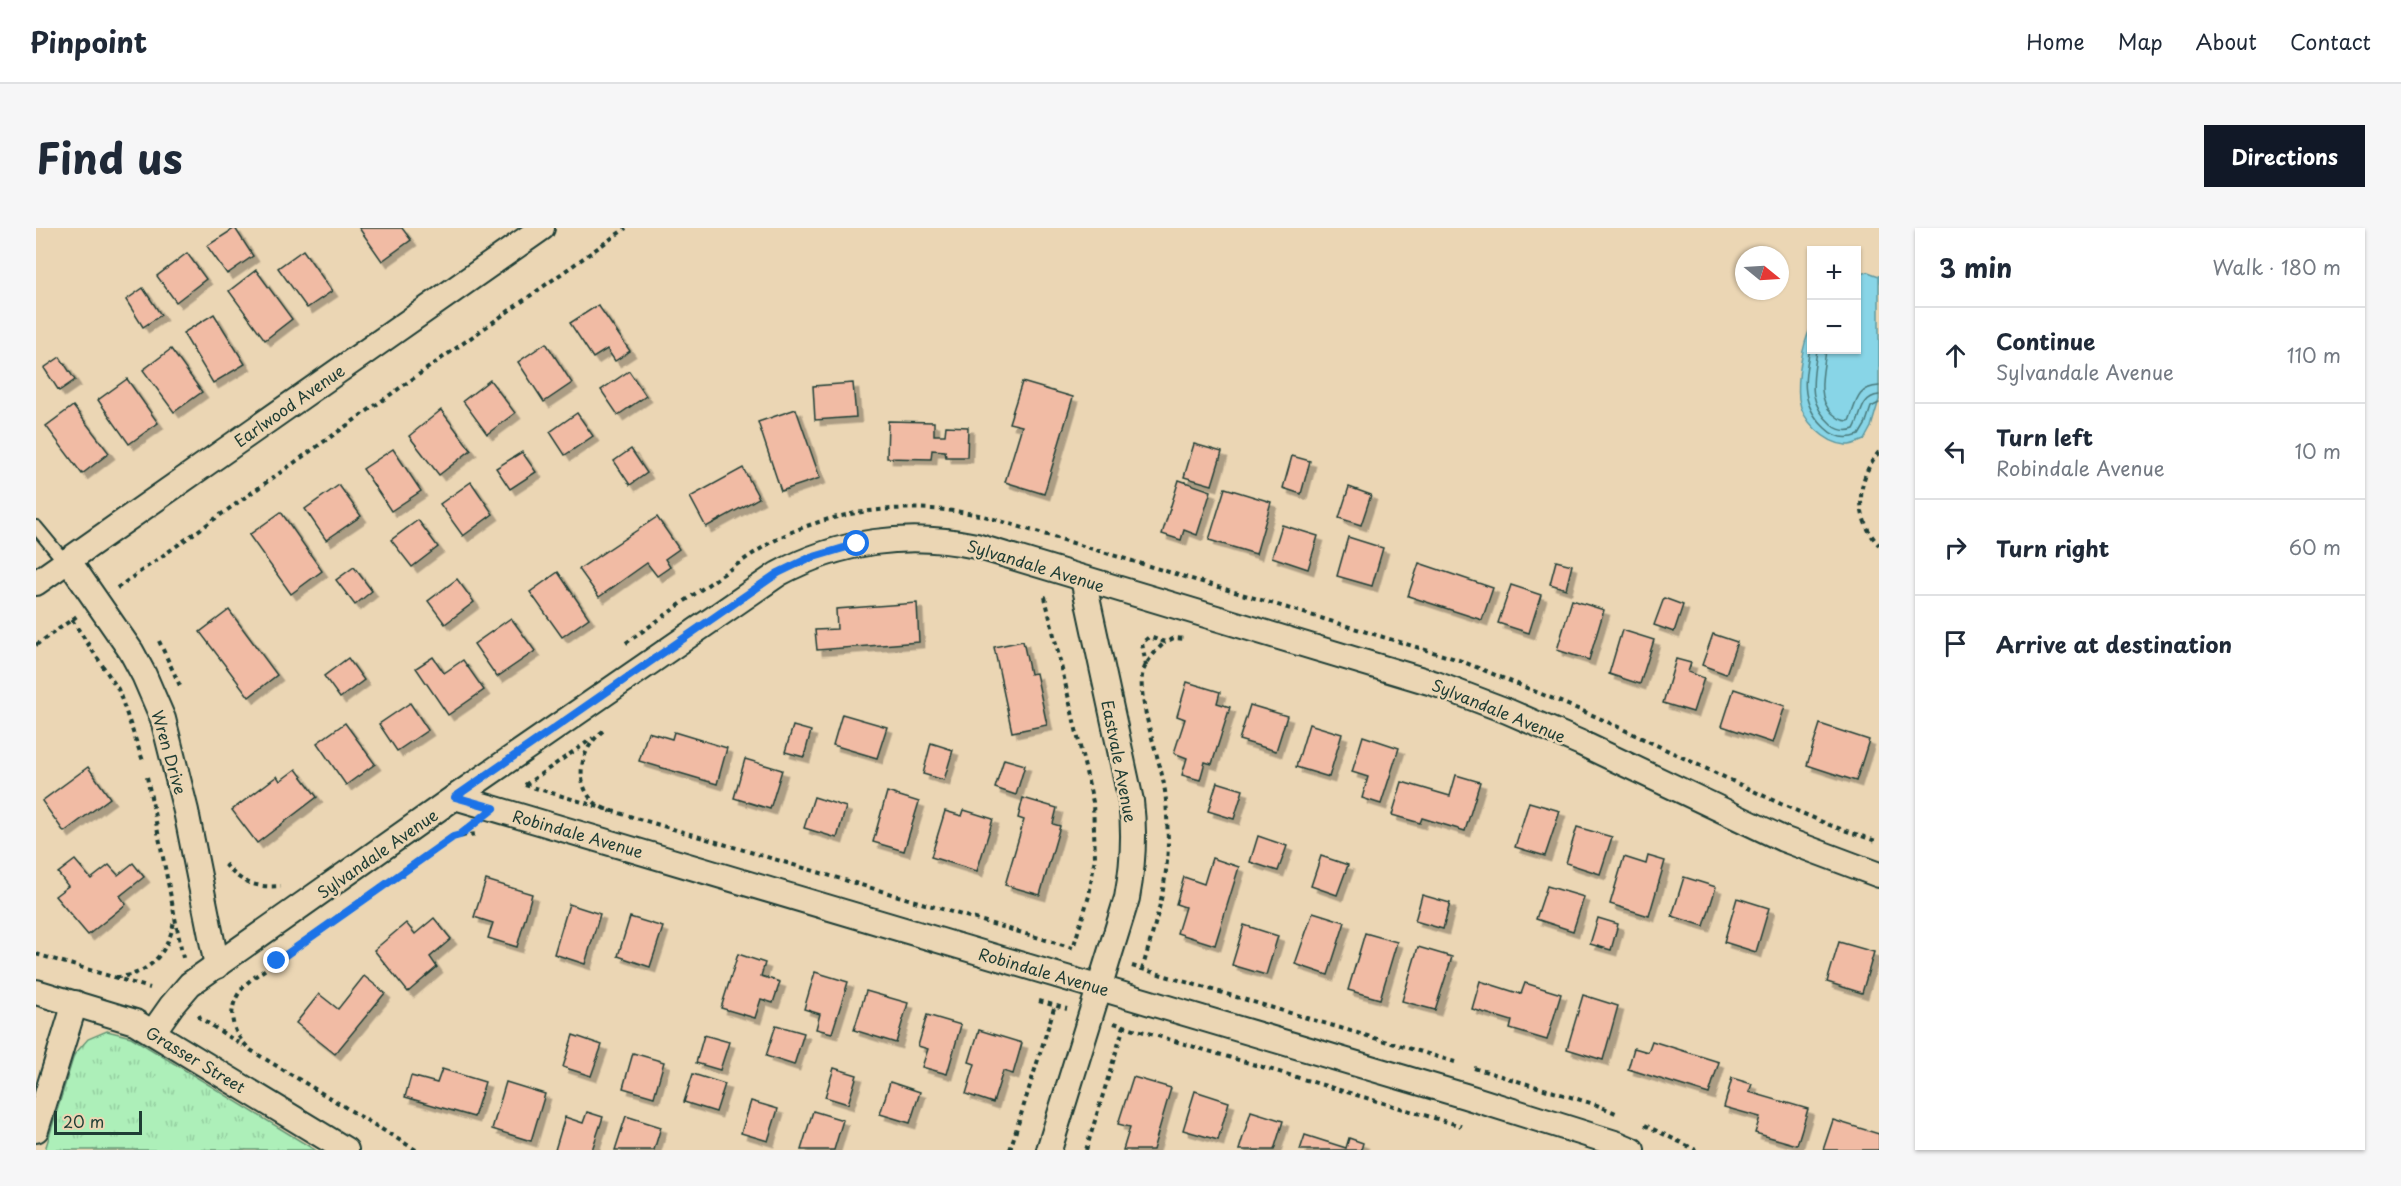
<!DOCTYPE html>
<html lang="en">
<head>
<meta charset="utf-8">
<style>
  body { margin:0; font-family:"Playpen Sans",sans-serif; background:#f6f6f7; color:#1f2937 }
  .controls { position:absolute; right:18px; top:18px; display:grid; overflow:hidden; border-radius:0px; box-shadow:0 2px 4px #0004 }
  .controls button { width:54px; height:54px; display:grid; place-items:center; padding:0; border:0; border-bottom:2px solid #e0e1e3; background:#fff; color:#1f2937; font:30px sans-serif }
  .compass { position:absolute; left:1699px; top:18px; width:54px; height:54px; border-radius:50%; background:#fff; box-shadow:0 2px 4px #0004; rotate:108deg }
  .scale { position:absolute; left:18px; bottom:15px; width:88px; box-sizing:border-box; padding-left:6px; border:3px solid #1f3d34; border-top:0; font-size:16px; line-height:21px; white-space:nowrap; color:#1f3d34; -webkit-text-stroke:4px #ebd6b4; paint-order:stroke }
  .stop { position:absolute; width:18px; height:18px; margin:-14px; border:4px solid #1a73e8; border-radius:50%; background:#fff }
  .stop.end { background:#1a73e8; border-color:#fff; box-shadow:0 2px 6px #0008 }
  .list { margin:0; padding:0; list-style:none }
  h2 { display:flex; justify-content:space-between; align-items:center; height:78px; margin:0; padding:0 24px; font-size:26px }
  h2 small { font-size:20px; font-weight:400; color:#747a83 }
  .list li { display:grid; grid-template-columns:39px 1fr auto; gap:18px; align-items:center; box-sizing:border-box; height:96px; padding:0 24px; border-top:2px solid #e0e1e3 }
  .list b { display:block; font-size:22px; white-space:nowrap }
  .list p { margin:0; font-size:20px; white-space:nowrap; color:#747a83 }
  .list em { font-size:20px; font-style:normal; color:#747a83 }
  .icon { flex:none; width:33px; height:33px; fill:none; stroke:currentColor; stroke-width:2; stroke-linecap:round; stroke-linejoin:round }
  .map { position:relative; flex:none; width:1843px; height:922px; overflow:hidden; border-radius:0px }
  header { display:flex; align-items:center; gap:36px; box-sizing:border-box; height:84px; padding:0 30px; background:#fff; border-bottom:2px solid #e0e1e3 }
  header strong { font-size:28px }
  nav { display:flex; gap:33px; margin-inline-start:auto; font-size:21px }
  .intro { display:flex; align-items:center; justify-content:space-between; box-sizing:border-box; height:144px; padding:0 36px }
  h1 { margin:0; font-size:42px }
  .button { padding:15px 27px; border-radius:0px; background:#111827; color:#fff; font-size:21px; font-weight:700 }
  main { display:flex; gap:36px; padding:0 36px }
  aside { flex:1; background:#fff; border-radius:0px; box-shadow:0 2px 4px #0004 }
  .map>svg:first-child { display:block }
  .park { fill:url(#park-tufts); stroke:#669676; stroke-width:1.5 }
  .water { fill:#88d5e7; stroke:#5e989f; stroke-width:1.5 }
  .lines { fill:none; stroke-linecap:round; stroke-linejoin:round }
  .shore { stroke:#497a7c; stroke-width:1.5 }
  .building { fill:#f1bba4; stroke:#1f3d34; stroke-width:1.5; filter:url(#shadow) }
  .service-casing { stroke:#1f3d34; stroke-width:16 }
  .minor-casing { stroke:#1f3d34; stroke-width:28 }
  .path { stroke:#1f3d34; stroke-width:4; stroke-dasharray:4.5 4.5; stroke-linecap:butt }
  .service { stroke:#ebd6b4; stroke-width:12 }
  .minor { stroke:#ebd6b4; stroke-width:24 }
  .route { stroke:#1a73e8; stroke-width:8 }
  .labels { text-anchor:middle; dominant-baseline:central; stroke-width:5; stroke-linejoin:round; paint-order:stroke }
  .street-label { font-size:16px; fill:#1f3d34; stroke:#ebd6b4 }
</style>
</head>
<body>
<header>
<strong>Pinpoint</strong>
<nav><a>Home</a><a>Map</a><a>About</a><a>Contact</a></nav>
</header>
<div class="intro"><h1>Find us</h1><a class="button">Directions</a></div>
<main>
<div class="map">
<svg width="1843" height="922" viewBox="0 0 1843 922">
  <defs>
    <pattern id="park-tufts" width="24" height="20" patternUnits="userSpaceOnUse" patternTransform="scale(1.5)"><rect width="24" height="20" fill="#adefb9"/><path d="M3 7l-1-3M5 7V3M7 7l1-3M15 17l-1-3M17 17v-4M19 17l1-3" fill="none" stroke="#94cea0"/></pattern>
    <filter id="shadow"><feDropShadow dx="5.5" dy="5.5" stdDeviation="0" flood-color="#0004"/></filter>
  </defs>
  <rect width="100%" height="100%" fill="#ebd6b4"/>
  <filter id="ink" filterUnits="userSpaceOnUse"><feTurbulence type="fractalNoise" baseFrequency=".0167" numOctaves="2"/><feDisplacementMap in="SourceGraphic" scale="12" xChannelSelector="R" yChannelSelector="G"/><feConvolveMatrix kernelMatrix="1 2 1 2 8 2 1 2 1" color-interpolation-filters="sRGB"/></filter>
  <g filter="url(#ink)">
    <path class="park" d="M71,803L95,809L279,922H9L38,827L52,811Z"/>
    <path class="water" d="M1832,44L1843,48V172L1835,199L1828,212C1822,214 1815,218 1810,217C1789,215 1766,193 1763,171C1761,151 1766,117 1775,99L1776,122H1820L1821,47Z"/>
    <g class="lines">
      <g class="shore">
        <path d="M1776,112C1768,146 1762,175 1789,200C1799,210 1810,212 1823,207L1829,197L1835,179L1843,175"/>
        <path d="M1781,122C1777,153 1770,174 1796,197C1802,202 1810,204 1818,201C1826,188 1824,169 1843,167"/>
        <path d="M1790,122C1788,142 1779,169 1796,185C1802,190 1805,193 1813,193C1820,177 1820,159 1843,158"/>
      </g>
    </g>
    <g class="building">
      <path d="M199,0L217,28L191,46L171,18Z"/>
      <path d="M323,0H366L375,12L346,33Z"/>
      <path d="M267,22L296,63L271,80L242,40Z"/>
      <path d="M151,25L170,51L140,74L121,48Z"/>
      <path d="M220,42L256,91L229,112L193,63Z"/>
      <path d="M107,60L125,87L107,99L90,72Z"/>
      <path d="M562,77L594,123L579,133L571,121L557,130L534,95Z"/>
      <path d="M178,86L209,136L177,155L147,105Z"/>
      <path d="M510,115L536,155L508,174L482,134Z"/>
      <path d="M135,121L166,164L138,184L107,142Z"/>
      <path d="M24,129L39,152L23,163L8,140Z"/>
      <path d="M593,143L610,168L582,187L565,162Z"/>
      <path d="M91,151L122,195L93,216L62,172Z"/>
      <path d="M454,152L479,185L451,206L427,173Z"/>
      <path d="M986,154L1037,169L1008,266L969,254L986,198L973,195Z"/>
      <path d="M817,155L820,189L779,192L777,158Z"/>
      <path d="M37,178L73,225L46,246L10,198Z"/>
      <path d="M760,181L784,250L745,263L722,194Z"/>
      <path d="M405,182L435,222L403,247L373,208Z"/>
      <path d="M541,185L557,208L529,227L514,204Z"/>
      <path d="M852,193L898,194V207H909L910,198L932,199L931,229H910L909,223L896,222L895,231L851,230Z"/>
      <path d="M1158,216L1186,224L1176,257L1148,249Z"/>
      <path d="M357,221L385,263L355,283L327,241Z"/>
      <path d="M595,221L611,245L594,257L578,233Z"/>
      <path d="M486,224L500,244L474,261L460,240Z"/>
      <path d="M1256,228L1274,233L1265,266L1247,260Z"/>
      <path d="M707,240L723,270L670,299L654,269Z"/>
      <path d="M1143,252L1175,263L1161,307L1148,302L1145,312L1126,306Z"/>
      <path d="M435,254L457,286L427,308L404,276Z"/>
      <path d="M303,257L325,288L290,312L269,281Z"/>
      <path d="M1313,259L1335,267L1325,297L1303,290Z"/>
      <path d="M1189,260L1235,274L1220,326L1173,312Z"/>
      <path d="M245,284L286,343L255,366L213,307Z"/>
      <path d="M621,289L643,321L629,331L634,339L621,348L611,335L563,369L543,341Z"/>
      <path d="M382,292L402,319L376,339L355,312Z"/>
      <path d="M1246,297L1282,308L1272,341L1236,329Z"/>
      <path d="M1312,309L1347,320L1336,358L1301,348Z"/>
      <path d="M1520,333L1536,337L1530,361L1514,356Z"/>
      <path d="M1383,335L1457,360L1446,392L1372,368Z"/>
      <path d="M318,339L336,363L319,377L300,352Z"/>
      <path d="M522,344L553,390L526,409L494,364Z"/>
      <path d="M421,351L438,374L409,396L392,373Z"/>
      <path d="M1475,357L1505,367L1493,405L1462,395Z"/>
      <path d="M1628,370L1647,377L1638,404L1618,397Z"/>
      <path d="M1536,372L1568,382L1553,432L1521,422Z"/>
      <path d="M881,375L883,414L781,422L779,402L801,401L800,381Z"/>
      <path d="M193,382L241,447L213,469L164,404Z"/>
      <path d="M475,390L499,423L461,449L438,416Z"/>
      <path d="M1586,402L1618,412L1604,456L1573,446Z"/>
      <path d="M1677,406L1701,414L1690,446L1666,437Z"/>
      <path d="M987,413L994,446L1000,445L1011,497L976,504L958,419Z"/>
      <path d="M397,429L408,445L427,432L448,462L412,487L380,440Z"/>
      <path d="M312,430L328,452L304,470L288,448Z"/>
      <path d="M1640,431L1655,435L1652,444L1668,450L1657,484L1627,475Z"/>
      <path d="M1151,454L1184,464L1181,475L1194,479L1176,536L1169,534L1164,552L1146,547L1151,530L1138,525L1149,491L1141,488Z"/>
      <path d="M1698,461L1749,478L1737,515L1686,498Z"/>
      <path d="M374,475L392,502L361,523L343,496Z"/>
      <path d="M1214,477L1251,488L1240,523L1203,512Z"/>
      <path d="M806,486L851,499L841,530L797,517Z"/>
      <path d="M309,495L339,536L310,557L281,515Z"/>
      <path d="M1273,496L1306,506L1293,549L1260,539Z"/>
      <path d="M1784,496L1833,512L1820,553L1771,537Z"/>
      <path d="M757,498L775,503L768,529L749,524Z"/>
      <path d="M612,504L636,511L638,504L691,520L681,556L603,533Z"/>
      <path d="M1327,508L1363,520L1345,576L1326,570L1332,549L1316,544Z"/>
      <path d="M895,515L917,522L908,552L887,546Z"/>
      <path d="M709,531L746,542L734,581L698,570Z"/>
      <path d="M968,531L989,537L980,567L959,560Z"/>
      <path d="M52,539L74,570L28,604L6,573Z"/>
      <path d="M260,541L281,569L221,615L196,582L241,548L244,553Z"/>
      <path d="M1420,547L1444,554L1429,603L1386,590L1384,595L1356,587L1366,554L1414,568Z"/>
      <path d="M1181,554L1207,562L1198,591L1172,583Z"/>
      <path d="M851,564L883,574L868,623L837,614Z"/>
      <path d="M778,569L810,579L801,610L768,600Z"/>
      <path d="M987,570L1021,580L1017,596L1024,598L1004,667L969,657L988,592L982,590Z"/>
      <path d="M1493,574L1524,583L1509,628L1479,619Z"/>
      <path d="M928,582L957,591L941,643L895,629L909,583L926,588Z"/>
      <path d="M1541,599L1576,609L1564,646L1530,635Z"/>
      <path d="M1222,608L1251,618L1242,643L1214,634Z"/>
      <path d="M1285,628L1312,637L1301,667L1275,658Z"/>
      <path d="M1612,628L1629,633L1613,688L1574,676L1588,629L1610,636Z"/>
      <path d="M1176,630L1203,639L1179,717L1141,705L1149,679L1140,676L1148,649L1168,656Z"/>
      <path d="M39,632L55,651L73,637L82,647L97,635L108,649L84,668L90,676L52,707L19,668L32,658L22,645Z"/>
      <path d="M1648,649L1680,659L1668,698L1636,688Z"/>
      <path d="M450,652L496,666L481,719L452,710L457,695L438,689Z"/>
      <path d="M1511,658L1548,669L1537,703L1500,691Z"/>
      <path d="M1386,667L1414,675L1407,701L1379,693Z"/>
      <path d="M1701,670L1733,680L1720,724L1688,714Z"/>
      <path d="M533,676L564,686L549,736L518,726Z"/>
      <path d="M1277,684L1309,694L1292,747L1259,736Z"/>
      <path d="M594,689L627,699L614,739L582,728Z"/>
      <path d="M398,690L415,711L394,729L401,739L372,764L338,722L370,695L379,706Z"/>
      <path d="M1562,690L1582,696L1575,722L1554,716Z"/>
      <path d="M1208,697L1242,708L1230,747L1196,737Z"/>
      <path d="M1329,705L1361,714L1344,771L1312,762Z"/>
      <path d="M1803,714L1838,724L1826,765L1791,754Z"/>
      <path d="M1382,719L1416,729L1399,782L1366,773Z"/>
      <path d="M702,726L729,735L725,748L744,754L737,775L725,771L719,790L685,780Z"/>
      <path d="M779,744L812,754L796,805L780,801L784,786L768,781Z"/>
      <path d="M328,748L349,765L299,826L260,795L283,766L302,781Z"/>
      <path d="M1444,753L1485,766L1489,755L1525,766L1511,812L1474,801L1476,793L1436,781Z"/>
      <path d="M830,763L872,775L860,815L818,802Z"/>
      <path d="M1547,767L1582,778L1567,832L1531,821Z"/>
      <path d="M891,787L925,797L911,846L886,839L892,821L882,818Z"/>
      <path d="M740,797L768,805L758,837L730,828Z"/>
      <path d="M943,802L986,815L977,846L967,843L957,875L930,866L939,836L933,834Z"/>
      <path d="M537,807L566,817L555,848L527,839Z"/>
      <path d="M668,807L693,814L684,842L660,835Z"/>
      <path d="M1616,813L1683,834L1673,866L1592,841L1598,820L1612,824Z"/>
      <path d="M597,825L628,834L618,869L587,860Z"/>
      <path d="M798,840L821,847L812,876L789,869Z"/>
      <path d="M406,841L449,854L438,889L369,869L375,848L401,855Z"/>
      <path d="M657,846L689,856L680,884L648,874Z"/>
      <path d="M1097,849L1135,860L1117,922H1087L1094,899L1082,896Z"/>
      <path d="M1696,850L1716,856L1713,864L1772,881L1761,917L1719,905L1724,889L1688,879Z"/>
      <path d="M470,854L509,866L495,913L456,901Z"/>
      <path d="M854,854L884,864L874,895L844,886Z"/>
      <path d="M1159,863L1193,874L1182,912L1147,902Z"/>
      <path d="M715,873L742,881L732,913L705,905Z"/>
      <path d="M777,883L807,892L798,922H765Z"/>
      <path d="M1215,883L1247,893L1238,922H1203Z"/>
      <path d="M551,884L567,889L556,922H519L529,889L547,895Z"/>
      <path d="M590,888L625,899L618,922H579Z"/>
      <path d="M1797,892L1843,906V922H1787Z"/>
      <path d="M1269,907L1310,920L1313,910L1327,915L1325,922H1264Z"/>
    </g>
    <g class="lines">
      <g class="service-casing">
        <path id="service" d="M0,299L29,334"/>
      </g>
      <g class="minor-casing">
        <g id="minor">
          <path d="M32,332L95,423L108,447L127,491L150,583L181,738"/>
          <path d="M0,355L506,0"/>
          <path d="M419,569L1429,868L1582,916L1596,922"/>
          <path d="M0,764L99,794L310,922"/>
          <path d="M117,804L136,777L154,756L419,569L742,346C803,313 872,303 940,318L1400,456L1471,483L1545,515L1747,611L1843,647"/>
          <path d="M0,902L39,775"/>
          <path d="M1013,922L1091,670C1097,638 1099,606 1095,573L1047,351"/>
        </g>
      </g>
      <g class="path">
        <path d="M1843,224C1820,251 1818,290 1843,317"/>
        <path d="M81,360L590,0"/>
        <path d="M36,392L82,461L107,533"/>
        <path d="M123,413L145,460"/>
        <path d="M590,415C620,394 650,372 680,351C705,334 730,315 758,303C818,278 885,275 948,288L1423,432L1561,489L1745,576L1796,598L1843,614"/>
        <path d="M0,417L41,388"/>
        <path d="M1110,438L1106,415L1113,409L1129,414L1138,410L1149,411"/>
        <path d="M567,503C547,518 537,549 555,571C560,577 568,580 575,584"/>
        <path d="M111,549L147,730"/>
        <path d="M489,557L1037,720L1053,668L1059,629L1057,574L1009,369L1006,368"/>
        <path d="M489,557L557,510"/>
        <path d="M189,636C204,655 220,660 245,658"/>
        <path d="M0,726L114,760"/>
        <path d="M1096,738L1419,834"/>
        <path d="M1106,742C1118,700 1132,657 1132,612C1131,591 1131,567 1126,547C1120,521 1103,474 1106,448C1108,435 1120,423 1129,414"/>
        <path d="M80,749C113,748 133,723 138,693"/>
        <path d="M1003,773L1031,781"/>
        <path d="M163,787L164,790L207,818"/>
        <path d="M1078,795L1425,898"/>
        <path d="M1438,840L1558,876L1580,885"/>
        <path d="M1609,897L1660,922"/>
        <path d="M380,922L216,823C189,801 190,771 217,750L417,609L441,606"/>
        <path d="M974,922L1019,777"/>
        <path d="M1050,922L1088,798"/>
      </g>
      <use href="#service" class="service"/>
      <use href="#minor" class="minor"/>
    </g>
  </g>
  <g class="lines" filter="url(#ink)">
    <path class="route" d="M241,733L417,609L424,607L458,580L419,569L742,345L771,331L821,316"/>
  </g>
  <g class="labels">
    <g class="street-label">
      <text transform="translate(253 177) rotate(-35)">Earlwood Avenue</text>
      <text transform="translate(1000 337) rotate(17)">Sylvandale Avenue</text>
      <text transform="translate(1463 482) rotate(22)">Sylvandale Avenue</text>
      <text transform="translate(134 524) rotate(74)">Wren Drive</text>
      <text transform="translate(1084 533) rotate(79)">Eastvale Avenue</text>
      <text transform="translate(542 605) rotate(16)">Robindale Avenue</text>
      <text transform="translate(341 625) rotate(-35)">Sylvandale Avenue</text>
      <text transform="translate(1008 743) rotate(16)">Robindale Avenue</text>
      <text transform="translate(160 831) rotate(31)">Grasser Street</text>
    </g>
  </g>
</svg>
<div class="controls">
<button>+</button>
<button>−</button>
</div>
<svg class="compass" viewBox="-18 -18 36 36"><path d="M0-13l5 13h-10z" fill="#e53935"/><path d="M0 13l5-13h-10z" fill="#747a83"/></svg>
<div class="scale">20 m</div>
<div class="stop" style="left:821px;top:316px"></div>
<div class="stop end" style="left:241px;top:733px"></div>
</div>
<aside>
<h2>3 min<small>Walk · 180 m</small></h2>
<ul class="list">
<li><svg class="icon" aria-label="ahead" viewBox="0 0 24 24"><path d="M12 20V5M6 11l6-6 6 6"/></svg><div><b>Continue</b><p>Sylvandale Avenue</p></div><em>110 m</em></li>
<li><svg class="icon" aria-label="left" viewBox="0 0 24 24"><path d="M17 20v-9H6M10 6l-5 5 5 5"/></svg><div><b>Turn left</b><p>Robindale Avenue</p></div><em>10 m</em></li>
<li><svg class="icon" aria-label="right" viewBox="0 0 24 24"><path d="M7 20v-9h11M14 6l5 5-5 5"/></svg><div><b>Turn right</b></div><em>60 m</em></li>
<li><svg class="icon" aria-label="arrive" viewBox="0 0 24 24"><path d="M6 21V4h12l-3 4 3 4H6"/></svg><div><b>Arrive at destination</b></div></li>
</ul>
</aside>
</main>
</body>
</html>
